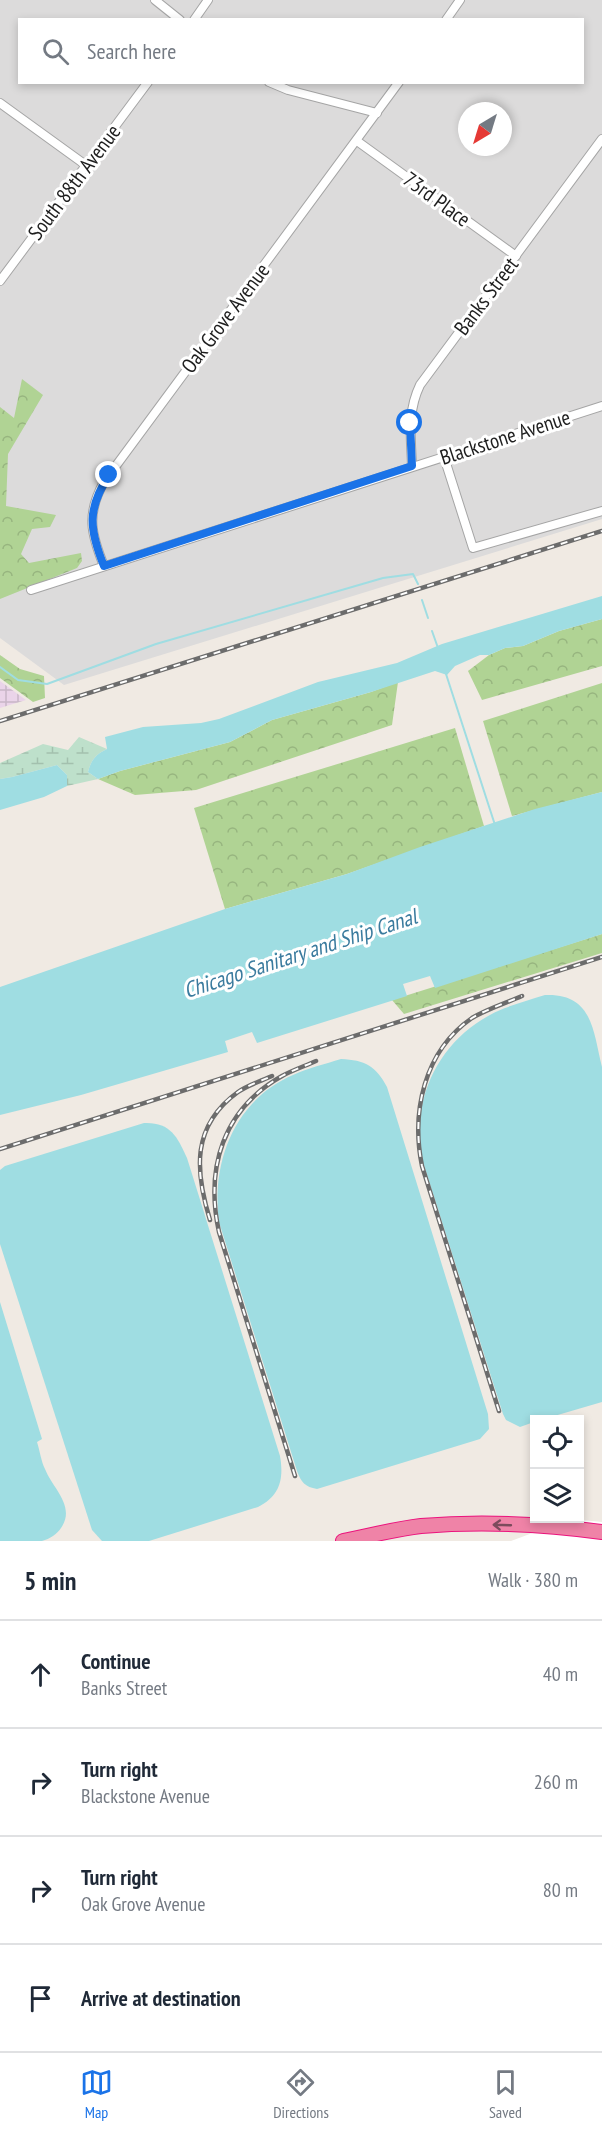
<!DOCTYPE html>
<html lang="en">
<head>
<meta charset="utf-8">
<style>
  body { margin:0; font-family:"PT Sans Narrow",sans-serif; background:#f6f6f7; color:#1f2937 }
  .controls { position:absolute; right:18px; bottom:18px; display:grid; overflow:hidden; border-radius:0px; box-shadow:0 3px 9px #0003 }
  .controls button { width:54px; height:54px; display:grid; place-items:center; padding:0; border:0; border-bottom:2px solid #e0e1e3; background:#fff; color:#1f2937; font:30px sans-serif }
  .compass { position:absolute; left:458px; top:102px; width:54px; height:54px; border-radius:50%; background:#fff; box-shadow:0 3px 9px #0003; rotate:218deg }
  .stop { position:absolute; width:18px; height:18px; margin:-14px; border:4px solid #1a73e8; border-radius:50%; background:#fff }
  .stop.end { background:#1a73e8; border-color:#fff; box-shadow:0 2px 6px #0008 }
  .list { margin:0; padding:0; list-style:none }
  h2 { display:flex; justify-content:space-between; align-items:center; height:78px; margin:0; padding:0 24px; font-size:26px }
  h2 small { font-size:20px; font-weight:400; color:#747a83 }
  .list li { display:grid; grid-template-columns:39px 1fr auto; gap:18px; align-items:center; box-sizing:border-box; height:108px; padding:0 24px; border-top:2px solid #e0e1e3 }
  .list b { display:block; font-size:22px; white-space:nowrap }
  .list p { margin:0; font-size:20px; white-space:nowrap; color:#747a83 }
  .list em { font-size:20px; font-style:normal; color:#747a83 }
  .icon { flex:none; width:33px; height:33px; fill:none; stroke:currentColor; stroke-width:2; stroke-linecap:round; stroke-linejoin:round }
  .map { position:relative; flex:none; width:602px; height:1541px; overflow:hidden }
  .search { position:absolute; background:#fff; box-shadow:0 3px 9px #0003; left:18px; right:18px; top:18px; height:66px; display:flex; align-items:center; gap:15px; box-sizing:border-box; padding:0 21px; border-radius:0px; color:#747a83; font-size:22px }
  .sheet { height:510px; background:#fff }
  nav { display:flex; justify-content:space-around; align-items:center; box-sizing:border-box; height:84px; border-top:2px solid #e0e1e3; background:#fff; font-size:16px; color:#747a83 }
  nav a { display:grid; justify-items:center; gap:3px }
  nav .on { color:#1a73e8 }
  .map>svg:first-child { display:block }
  .residential { fill:#dcdbdb; fill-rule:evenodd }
  .industrial { fill:url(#industrial-grid) }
  .forest { fill:url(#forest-crowns) }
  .wetland { fill:url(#wetland-marsh) }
  .water { fill:#9fdde2 }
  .pier { fill:#fff }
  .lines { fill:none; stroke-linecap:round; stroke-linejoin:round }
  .stream { stroke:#9fdde2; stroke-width:2 }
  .minor-casing { stroke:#a5a5a5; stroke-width:10 }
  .motorway-casing { stroke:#eb137d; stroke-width:16 }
  .minor { stroke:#fff; stroke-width:8 }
  .motorway { stroke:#ef83a7; stroke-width:14 }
  .rail-casing { stroke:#6c6c6c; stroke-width:4.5 }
  .rail { stroke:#fff; stroke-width:2; stroke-dasharray:7; stroke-linecap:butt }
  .oneway { stroke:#7c4b5c }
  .route { stroke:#1a73e8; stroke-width:8 }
  .labels { text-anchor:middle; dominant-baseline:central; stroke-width:6; stroke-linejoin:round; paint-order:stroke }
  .street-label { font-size:21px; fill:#1e1e1e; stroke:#fff }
  .water-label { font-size:22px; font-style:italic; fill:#3a7b9e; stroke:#fff }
</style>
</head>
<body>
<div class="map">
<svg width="602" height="1541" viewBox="0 0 602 1541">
  <defs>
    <pattern id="industrial-grid" width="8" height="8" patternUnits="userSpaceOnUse" patternTransform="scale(1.5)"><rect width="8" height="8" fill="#ead4e9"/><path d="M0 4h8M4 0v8" fill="none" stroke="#c8b6c7"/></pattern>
    <pattern id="forest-crowns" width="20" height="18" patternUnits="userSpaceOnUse" patternTransform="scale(1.5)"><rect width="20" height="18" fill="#b0d394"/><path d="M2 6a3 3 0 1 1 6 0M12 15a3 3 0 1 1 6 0" fill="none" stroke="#97b57f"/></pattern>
    <pattern id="wetland-marsh" width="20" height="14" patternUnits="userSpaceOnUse" patternTransform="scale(1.5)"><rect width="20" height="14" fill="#bee0cb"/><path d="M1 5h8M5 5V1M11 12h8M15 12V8" fill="none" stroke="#a3c0ae"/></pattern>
  </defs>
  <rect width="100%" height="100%" fill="#f0eae3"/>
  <path class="residential" d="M0,0H602V519L64,685L0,638ZM20,20H582V82H20ZM467,111H503V147H467Z"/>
  <path class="industrial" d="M0,681L26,700L0,708Z"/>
  <g class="forest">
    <path d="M22,379L43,395L8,454L6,506L56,515L50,527L32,529L21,554L29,563L81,553L82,561L77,568L0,599V407L14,418Z"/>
    <path d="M602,619V666L482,700L468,671L489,655L505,648L523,646L559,631Z"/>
    <path d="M0,655L20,669L44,676L45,698L33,702L0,678Z"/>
    <path d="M398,682L392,725L196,790L135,795L98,779L120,771L230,742L272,720L371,692Z"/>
    <path d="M602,683V792L512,816L483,721Z"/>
    <path d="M455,728L484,826L347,874L225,909L194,808Z"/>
    <path d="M602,934V953L404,1014L392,1000Z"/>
  </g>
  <path class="wetland" d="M79,737L107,749C96,754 91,760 88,772L98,779L67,786V775L57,765L12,777L0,779V763L43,744L68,750Z"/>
  <g class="water">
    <path d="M602,596V619L559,631L523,646L505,648L489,655H480L455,666L447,675L435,671L371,692L272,720L230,742L120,771L98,779L88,772C91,760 96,754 107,749L105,737L143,727L201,723L219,719L318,682L397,663L442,644Z"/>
    <path d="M57,765L67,775V786L44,797L0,810V779L12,777Z"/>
    <path d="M602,792V934L435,988L430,976L403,984L407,996L257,1043L252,1032L225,1041L228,1052L81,1095L0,1115V987L225,909L347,874L420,847L535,809Z"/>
    <path d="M545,995C593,993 593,1031 602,1067V1402L544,1419L534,1420V1422L520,1427L506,1420L503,1414L423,1162C422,1154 420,1146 419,1139C418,1128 420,1117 422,1106C431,1061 462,1025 505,1008C518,1003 532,999 545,995Z"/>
    <path d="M341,1059C365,1060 376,1066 387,1087L488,1414L489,1429L480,1439L317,1489C305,1487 301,1482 297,1471L219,1222C211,1163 234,1100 293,1075C308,1068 325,1064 341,1059Z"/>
    <path d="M144,1123C170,1122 177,1136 187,1158L280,1456C284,1479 280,1496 258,1507L149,1541H102L92,1530L0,1244V1170L5,1166Z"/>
    <path d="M0,1302L42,1439L37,1442C40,1451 41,1461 45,1469C53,1489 76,1506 61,1528C57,1534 50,1539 42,1541C29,1541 13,1541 0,1541Z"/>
  </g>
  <path class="pier" d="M570,1519L602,1522V1541H511Z"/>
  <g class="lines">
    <g class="stream">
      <path d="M422,600L428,618"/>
      <path d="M432,631L438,648"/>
      <path d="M0,667L18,680L47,684L156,644L383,578L413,574L418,584"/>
      <path d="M446,674L495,825"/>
    </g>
    <g class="minor-casing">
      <g id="minor">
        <path d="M155,0L180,20"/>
        <path d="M194,20L208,0"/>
        <path d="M446,20L460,0"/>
        <path d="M269,82L288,90L377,113"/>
        <path d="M0,103L87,166"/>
        <path d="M357,141L516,256"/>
        <path d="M0,281L148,82"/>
        <path d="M444,457L473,548L602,511"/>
        <path d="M412,466C411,437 407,412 420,385L602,139"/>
        <path d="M104,566C91,534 86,514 104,482L399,82"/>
        <path d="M31,590L602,406"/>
      </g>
    </g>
    <g class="motorway-casing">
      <path id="motorway" d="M343,1541C369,1536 395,1529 421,1526C480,1521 543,1524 602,1532"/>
    </g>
    <use href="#minor" class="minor"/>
    <use href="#motorway" class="motorway"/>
    <g class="rail-casing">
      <g id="rail">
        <path d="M0,721L602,531"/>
        <path d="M0,1149L602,957"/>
        <path d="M210,1220C195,1171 191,1126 238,1092C248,1085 261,1081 272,1076"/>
        <path d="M499,1411L422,1166C411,1112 424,1051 472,1018C487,1009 506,1003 522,996"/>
        <path d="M295,1476L219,1232C205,1168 223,1109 282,1076C293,1070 305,1066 316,1061"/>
      </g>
    </g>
    <use href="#rail" class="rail"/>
  </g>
  <defs><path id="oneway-shaft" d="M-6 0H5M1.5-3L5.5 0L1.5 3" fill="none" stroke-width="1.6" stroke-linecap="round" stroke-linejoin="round" transform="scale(1.5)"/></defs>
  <use class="oneway" href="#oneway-shaft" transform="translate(502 1525) rotate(-178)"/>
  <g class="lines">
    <path class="route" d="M109,475C87,509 89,529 104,566L412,466L410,423"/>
  </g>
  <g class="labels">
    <g class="street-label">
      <text transform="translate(74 182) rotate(-53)">South 88th Avenue</text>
      <text transform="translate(437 199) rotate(36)">73rd Place</text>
      <text transform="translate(486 296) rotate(-53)">Banks Street</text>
      <text transform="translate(225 318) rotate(-53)">Oak Grove Avenue</text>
      <text transform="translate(505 437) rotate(-18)">Blackstone Avenue</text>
    </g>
    <g class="water-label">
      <text transform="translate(300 953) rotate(-18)">Chicago Sanitary and Ship Canal</text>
    </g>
  </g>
</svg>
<div class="controls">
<button><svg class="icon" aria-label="locate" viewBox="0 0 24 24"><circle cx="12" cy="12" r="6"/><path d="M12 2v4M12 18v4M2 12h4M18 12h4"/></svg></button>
<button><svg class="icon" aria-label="layers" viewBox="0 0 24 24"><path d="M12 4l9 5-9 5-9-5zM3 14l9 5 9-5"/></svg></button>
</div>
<svg class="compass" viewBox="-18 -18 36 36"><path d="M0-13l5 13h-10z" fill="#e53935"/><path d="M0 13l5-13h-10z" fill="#747a83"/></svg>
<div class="stop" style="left:410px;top:423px"></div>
<div class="stop end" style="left:109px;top:475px"></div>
<div class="search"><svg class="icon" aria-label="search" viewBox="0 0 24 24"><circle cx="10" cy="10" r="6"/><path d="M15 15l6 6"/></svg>Search here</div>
</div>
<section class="sheet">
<h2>5 min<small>Walk · 380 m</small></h2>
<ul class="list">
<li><svg class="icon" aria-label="ahead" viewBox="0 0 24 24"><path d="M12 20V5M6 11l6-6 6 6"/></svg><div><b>Continue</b><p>Banks Street</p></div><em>40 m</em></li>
<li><svg class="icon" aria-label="right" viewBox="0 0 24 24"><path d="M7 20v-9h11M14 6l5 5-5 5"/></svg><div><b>Turn right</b><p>Blackstone Avenue</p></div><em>260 m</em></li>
<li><svg class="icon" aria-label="right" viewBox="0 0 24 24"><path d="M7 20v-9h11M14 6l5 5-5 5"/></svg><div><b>Turn right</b><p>Oak Grove Avenue</p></div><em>80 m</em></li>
<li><svg class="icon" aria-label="arrive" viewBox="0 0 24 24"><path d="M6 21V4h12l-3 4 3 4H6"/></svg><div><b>Arrive at destination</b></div></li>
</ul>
</section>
<nav>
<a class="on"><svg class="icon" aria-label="map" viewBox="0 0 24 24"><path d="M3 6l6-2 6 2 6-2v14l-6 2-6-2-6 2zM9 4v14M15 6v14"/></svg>Map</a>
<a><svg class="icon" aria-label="directions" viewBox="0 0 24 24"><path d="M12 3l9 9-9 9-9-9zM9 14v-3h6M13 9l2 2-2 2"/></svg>Directions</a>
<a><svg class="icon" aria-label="saved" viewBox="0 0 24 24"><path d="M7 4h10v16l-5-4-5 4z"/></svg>Saved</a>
</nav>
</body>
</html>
